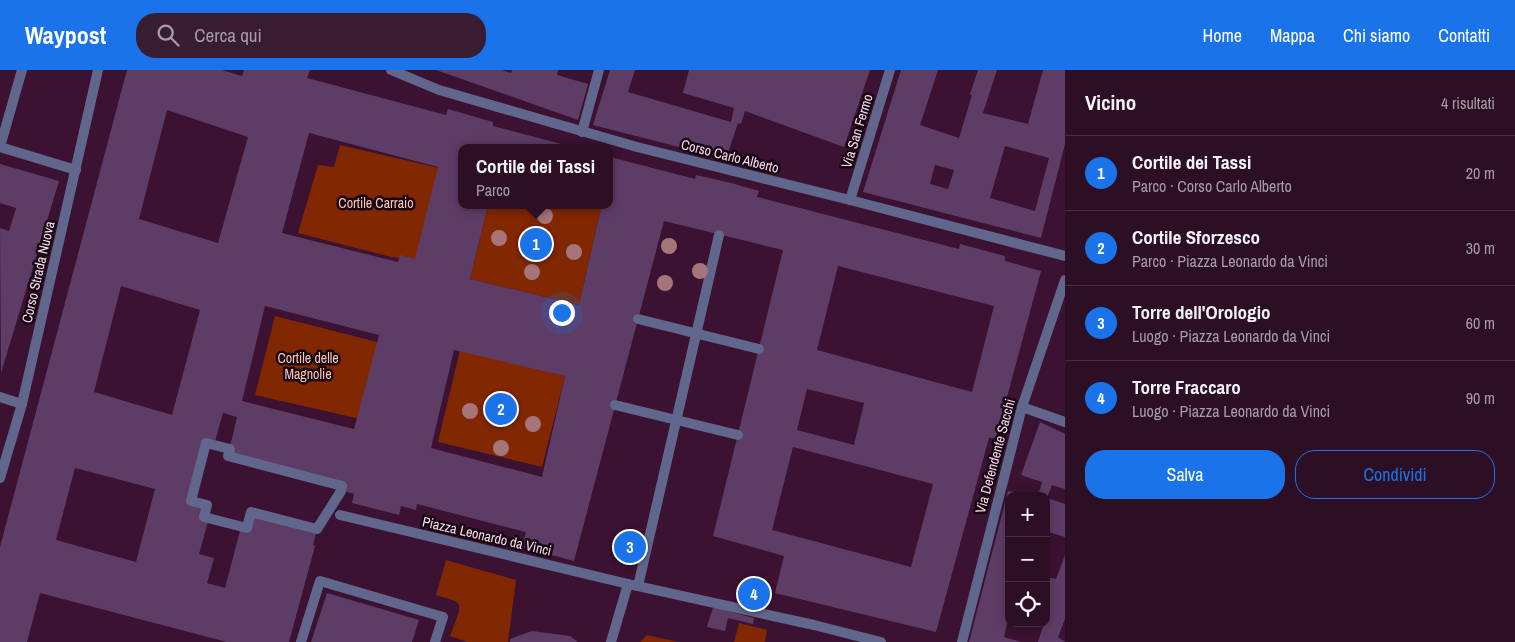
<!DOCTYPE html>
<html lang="it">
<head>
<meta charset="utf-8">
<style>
  body { margin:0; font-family:"Archivo Narrow",sans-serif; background:#381c32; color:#f1f3f6 }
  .controls { position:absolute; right:15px; bottom:15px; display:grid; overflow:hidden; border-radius:10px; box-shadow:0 2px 12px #0003 }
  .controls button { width:45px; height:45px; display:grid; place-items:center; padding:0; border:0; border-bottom:1px solid #482e42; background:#2c0e25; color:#f1f3f6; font:25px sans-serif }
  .you { position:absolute; left:561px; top:242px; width:18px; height:18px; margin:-12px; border:4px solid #fff; border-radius:50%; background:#1a73e8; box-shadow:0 0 0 8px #1a73e833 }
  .badge { display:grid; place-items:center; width:32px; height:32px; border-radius:50%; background:#1a73e8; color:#fff; font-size:16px; font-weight:700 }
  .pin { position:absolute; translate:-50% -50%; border:2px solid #fff; box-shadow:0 1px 5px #0006 }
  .popup { position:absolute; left:458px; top:74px; width:155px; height:65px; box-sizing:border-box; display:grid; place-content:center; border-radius:10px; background:#2c0e25; filter:drop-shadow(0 1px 4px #0005); font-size:16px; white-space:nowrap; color:#a69ca7 }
  .popup b { font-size:19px; color:#f1f3f6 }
  .popup::after { content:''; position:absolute; left:50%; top:100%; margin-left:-10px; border:10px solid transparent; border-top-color:#2c0e25 }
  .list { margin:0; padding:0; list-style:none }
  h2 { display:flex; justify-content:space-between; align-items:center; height:65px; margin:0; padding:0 20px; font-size:21px }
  h2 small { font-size:16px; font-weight:400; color:#a69ca7 }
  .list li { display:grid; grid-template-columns:32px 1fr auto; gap:15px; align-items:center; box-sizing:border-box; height:75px; padding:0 20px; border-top:1px solid #482e42 }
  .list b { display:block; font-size:19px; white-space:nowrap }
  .list p { margin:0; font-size:16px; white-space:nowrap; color:#a69ca7 }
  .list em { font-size:16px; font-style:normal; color:#a69ca7 }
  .actions { display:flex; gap:10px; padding:15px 20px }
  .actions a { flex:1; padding:11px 0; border:1px solid #1a73e8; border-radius:20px; text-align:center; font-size:18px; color:#1a73e8 }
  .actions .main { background:#1a73e8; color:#fff }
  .icon { flex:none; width:28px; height:28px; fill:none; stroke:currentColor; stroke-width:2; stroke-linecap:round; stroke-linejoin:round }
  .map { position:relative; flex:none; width:1065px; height:572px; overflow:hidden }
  header { display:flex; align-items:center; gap:30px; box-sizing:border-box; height:70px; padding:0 25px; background:#1a73e8; color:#fff }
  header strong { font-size:24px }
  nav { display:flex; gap:28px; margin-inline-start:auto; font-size:18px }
  .search { width:350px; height:45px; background:#381c32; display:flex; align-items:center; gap:12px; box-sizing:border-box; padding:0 18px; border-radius:20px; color:#a69ca7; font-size:19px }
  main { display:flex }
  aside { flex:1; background:#2c0e25 }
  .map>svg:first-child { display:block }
  .green { fill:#812702 }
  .building { fill:#5d3d66; fill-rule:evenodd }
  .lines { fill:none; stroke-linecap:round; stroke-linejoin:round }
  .service { stroke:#61668c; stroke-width:10 }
  .pedestrian { stroke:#61668c; stroke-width:10 }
  .minor { stroke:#61668c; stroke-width:10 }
  .tree { fill:#a57579 }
  .labels { text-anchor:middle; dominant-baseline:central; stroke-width:5; stroke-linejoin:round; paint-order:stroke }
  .street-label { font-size:14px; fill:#f4d9eb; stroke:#180713 }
  .park-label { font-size:14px; fill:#fbc6b4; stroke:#180713 }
</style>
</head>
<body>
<header>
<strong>Waypost</strong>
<div class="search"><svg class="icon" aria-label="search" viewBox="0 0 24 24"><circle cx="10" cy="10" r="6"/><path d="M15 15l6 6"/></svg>Cerca qui</div>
<nav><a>Home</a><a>Mappa</a><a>Chi siamo</a><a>Contatti</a></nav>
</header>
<main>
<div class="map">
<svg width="1065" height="572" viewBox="0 0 1065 572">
  <rect width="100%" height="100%" fill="#3b1231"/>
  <g class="green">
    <path d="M340,75L439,98L417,190L391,187L298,163L318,95L334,97Z"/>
    <path d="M488,135H589L601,138L579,235L470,209Z"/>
    <path d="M275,246L381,273L360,349L255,325Z"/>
    <path d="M460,280L565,306L542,397L438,372Z"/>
    <path d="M446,490L516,510L508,572H467L450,566L459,542V535L455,531L436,525Z"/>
    <path d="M739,553L767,560L765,572H734Z"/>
    <path d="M647,565L678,572H640Z"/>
  </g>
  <g class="building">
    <path d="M127,0H222L242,6L244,0H310L307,8L446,45L448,39L493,52V56L573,77L462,78V135H488L470,209L579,235L601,138L592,135H610V87L695,109L696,105L731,113L759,121L757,127L959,179L960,174L1005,186V191L1041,201L996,368H989L936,562L775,523L784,486L713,466L783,180L664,151L574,491L522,477L526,462L417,434L416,440L401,436L399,445L352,433L354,424L228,386L237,347L223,343L214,375L206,373L191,431L207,435L209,448L199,484L214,488L207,513L225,518L241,457L251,442L317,459L313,475L315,476L289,572H227L40,523L27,572H0V477ZM167,40L248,67L218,173L139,149ZM309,63L438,97L415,189L400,185L398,192L282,163ZM838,196L994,236L972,322L817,280ZM121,216L200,240L172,345L94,322ZM265,236L379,265L354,359L242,331ZM454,280L565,306L542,407L431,378ZM807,319L864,333L854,375L797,360ZM793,377L933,414L911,497L772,460ZM75,398L155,419L136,492L56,470Z"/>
    <path d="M436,0H502L511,3L512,0H558L557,5L588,14L578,50Z"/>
    <path d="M610,0H635L628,22L731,52L734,38L683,23L689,0H870L844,77L745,41L741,54L738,53L726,89L593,55Z"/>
    <path d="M901,0H938L920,55L959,68L972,25L970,24L978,0H997L983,43L1028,54L1043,0H1065V74L1041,168L863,122ZM1005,76L1049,88L1035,141L990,128ZM935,95L954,100L948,119L930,114Z"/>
    <path d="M0,94L59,111L1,303L0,158L9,161L16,138L0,133Z"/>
    <path d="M1040,352L1065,364V419L1052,415L1047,428L1065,434V467L1046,461V426H1038L1042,412L1021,405Z"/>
    <path d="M1008,421L1032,425L1009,426V545L1004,567L1021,572H969Z"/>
    <path d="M621,465L642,470L638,488L618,484Z"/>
    <path d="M1065,485V549L1058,567L1065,572H1038L1044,553H1046V507L1056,509Z"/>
    <path d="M746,515L766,519L762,534L742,529Z"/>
    <path d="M327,523L419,550L412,572H311Z"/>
    <path d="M713,537L754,548L753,554L728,548L725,561L707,557Z"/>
    <path d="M532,561L570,566L578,572H510V569Z"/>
  </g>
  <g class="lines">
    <g class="service">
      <path d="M638,249L759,279"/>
      <path d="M615,335L738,365"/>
      <path d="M638,516L719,165"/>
    </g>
    <g class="pedestrian">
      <path d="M0,77L22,0"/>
      <path d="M0,77L76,100"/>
      <path d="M0,327L22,334"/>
      <path d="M206,373L230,379L228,386L342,416L341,421L317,459L251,442L247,458L204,447L207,435L191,431Z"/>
      <path d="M0,408L22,334L98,0"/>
      <path d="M340,445L628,514L814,555L881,572"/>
      <path d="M611,572L628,514"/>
    </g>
    <g class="minor">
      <path d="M391,0L439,20L637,77L850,130L1065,186"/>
      <path d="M582,62L599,0"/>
      <path d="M850,130L890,0"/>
      <path d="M1022,337L1065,352"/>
      <path d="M301,572L320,511L443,547L435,572"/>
      <path d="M962,572L1022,337L1065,210"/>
    </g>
  </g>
  <g class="tree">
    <circle cx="545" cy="146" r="8"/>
    <circle cx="499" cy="168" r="8"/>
    <circle cx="669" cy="176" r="8"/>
    <circle cx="574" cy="182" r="8"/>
    <circle cx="700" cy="201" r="8"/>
    <circle cx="532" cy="202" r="8"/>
    <circle cx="665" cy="213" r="8"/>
    <circle cx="470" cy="341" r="8"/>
    <circle cx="533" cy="354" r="8"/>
    <circle cx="501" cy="378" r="8"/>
  </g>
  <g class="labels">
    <g class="street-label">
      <text transform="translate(857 61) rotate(-73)">Via San Fermo</text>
      <text transform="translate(730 86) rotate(14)">Corso Carlo Alberto</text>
      <text transform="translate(38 202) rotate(-77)">Corso Strada Nuova</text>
      <text transform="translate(995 386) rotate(-75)">Via Defendente Sacchi</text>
      <text transform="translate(487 466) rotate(13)">Piazza Leonardo da Vinci</text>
    </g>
    <g class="park-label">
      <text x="376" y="133">Cortile Carraio</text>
      <text x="308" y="288">Cortile delle<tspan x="308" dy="16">Magnolie</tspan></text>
    </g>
  </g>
</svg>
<div class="controls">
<button>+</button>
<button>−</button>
<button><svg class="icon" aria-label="locate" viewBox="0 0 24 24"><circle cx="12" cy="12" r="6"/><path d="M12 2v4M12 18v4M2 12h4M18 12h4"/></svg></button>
</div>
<div class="you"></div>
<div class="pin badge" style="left:536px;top:174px">1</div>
<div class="popup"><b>Cortile dei Tassi</b>Parco</div>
<div class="pin badge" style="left:501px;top:339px">2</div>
<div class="pin badge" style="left:630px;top:477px">3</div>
<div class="pin badge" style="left:754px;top:524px">4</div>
</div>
<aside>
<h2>Vicino<small>4 risultati</small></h2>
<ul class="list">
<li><span class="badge">1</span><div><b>Cortile dei Tassi</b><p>Parco · Corso Carlo Alberto</p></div><em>20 m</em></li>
<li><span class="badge">2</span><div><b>Cortile Sforzesco</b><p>Parco · Piazza Leonardo da Vinci</p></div><em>30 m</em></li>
<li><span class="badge">3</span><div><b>Torre dell'Orologio</b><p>Luogo · Piazza Leonardo da Vinci</p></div><em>60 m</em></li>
<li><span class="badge">4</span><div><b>Torre Fraccaro</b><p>Luogo · Piazza Leonardo da Vinci</p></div><em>90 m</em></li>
</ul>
<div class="actions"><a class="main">Salva</a><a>Condividi</a></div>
</aside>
</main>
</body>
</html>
